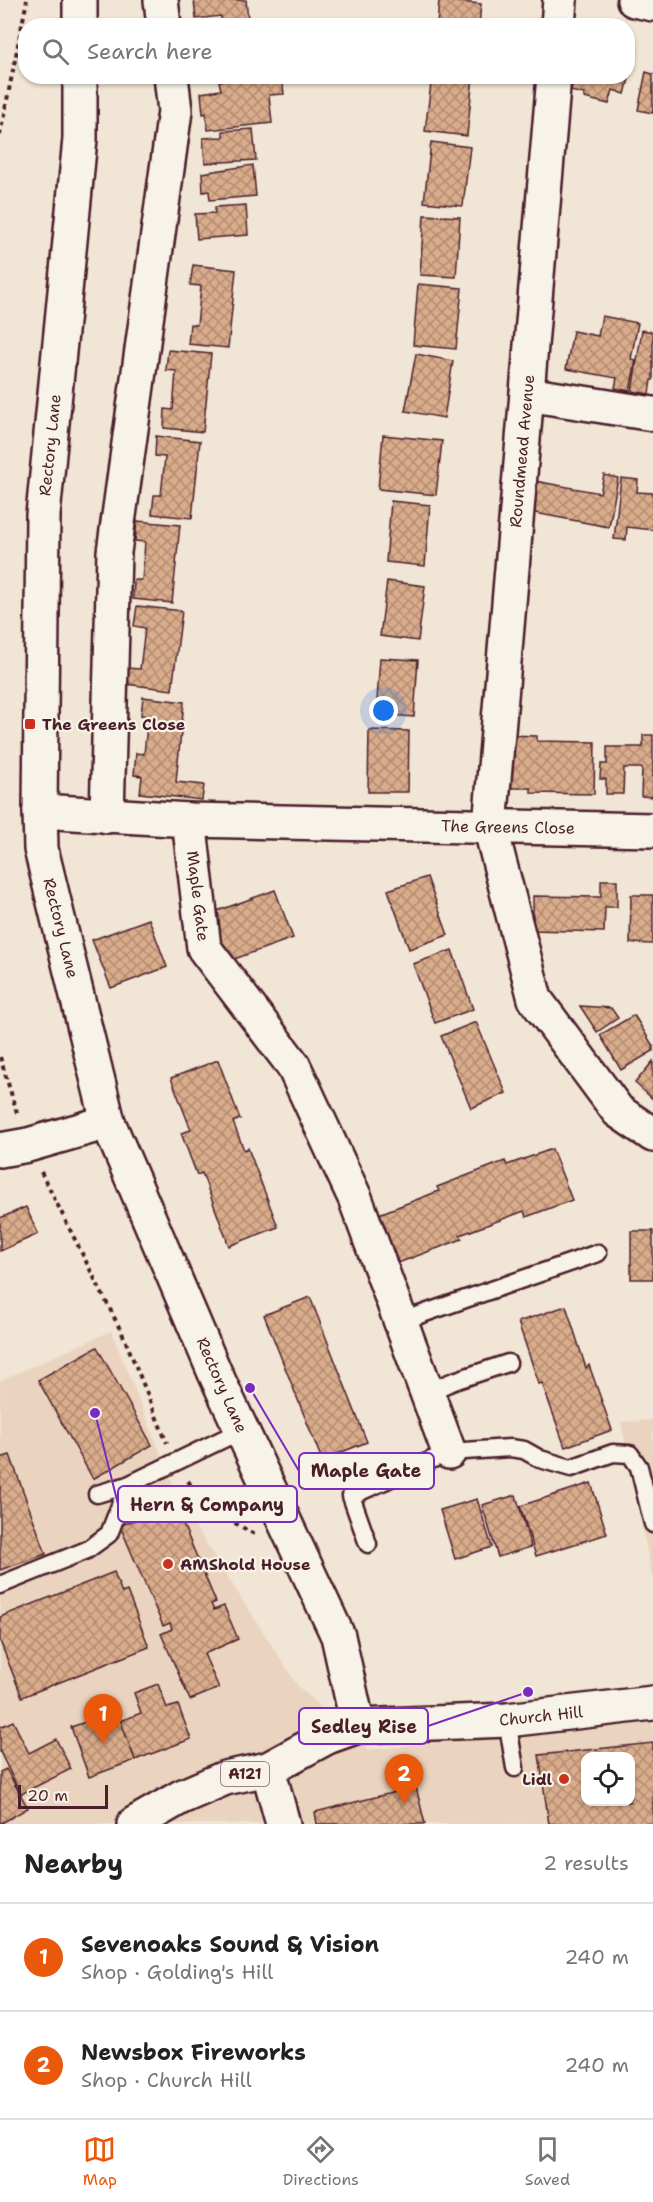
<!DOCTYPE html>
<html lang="en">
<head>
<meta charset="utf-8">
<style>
  body { margin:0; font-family:"Shantell Sans",sans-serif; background:#f2f2f2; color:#222 }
  .controls { position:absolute; right:18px; bottom:18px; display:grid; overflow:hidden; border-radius:12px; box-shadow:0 2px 4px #0004 }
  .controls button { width:54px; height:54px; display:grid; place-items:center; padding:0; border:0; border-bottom:2px solid #e0e0e0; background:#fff; color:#222; font:30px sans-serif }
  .scale { position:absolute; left:18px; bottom:15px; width:90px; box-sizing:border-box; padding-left:6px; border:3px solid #4a1f2b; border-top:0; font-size:16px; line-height:21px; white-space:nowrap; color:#4a1f2b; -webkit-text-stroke:4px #f7f3e8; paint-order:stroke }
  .you { position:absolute; left:384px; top:711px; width:21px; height:21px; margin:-15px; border:4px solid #fff; border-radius:50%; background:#1a73e8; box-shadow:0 0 0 9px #1a73e833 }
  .badge { display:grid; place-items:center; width:39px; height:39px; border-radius:50%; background:#ea580c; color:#fff; font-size:20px; font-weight:700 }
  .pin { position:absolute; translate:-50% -50px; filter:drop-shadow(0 2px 3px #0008) }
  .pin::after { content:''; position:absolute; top:32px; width:21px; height:18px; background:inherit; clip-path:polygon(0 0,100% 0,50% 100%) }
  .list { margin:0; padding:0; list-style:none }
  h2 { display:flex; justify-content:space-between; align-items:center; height:78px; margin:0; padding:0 24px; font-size:26px }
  h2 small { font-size:20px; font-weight:400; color:#767676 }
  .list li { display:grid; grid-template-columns:39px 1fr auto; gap:18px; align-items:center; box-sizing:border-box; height:108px; padding:0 24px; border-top:2px solid #e0e0e0 }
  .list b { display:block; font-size:22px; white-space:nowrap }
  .list p { margin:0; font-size:20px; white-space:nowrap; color:#767676 }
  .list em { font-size:20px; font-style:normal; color:#767676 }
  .icon { flex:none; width:33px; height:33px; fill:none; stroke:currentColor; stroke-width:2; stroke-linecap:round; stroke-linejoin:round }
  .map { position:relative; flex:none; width:653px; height:1824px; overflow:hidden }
  .search { position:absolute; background:#fff; box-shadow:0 2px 4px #0004; left:18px; right:18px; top:18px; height:66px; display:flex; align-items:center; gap:15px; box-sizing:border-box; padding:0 21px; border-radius:24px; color:#767676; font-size:22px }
  .sheet { height:294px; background:#fff }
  nav { display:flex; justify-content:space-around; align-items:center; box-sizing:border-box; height:84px; border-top:2px solid #e0e0e0; background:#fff; font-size:16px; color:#767676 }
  nav a { display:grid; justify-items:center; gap:3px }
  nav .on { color:#ea580c }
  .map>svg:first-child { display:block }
  .built { fill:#ead4bf; fill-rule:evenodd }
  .building { fill:url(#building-cross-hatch); stroke:#4a1f2b; stroke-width:1.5; fill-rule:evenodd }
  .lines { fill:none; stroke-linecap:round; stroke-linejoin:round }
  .service-casing { stroke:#4a1f2b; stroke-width:21 }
  .minor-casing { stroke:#4a1f2b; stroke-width:38 }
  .primary-casing { stroke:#4a1f2b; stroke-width:38 }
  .path { stroke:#4a1f2b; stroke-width:4; stroke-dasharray:4.5 4.5; stroke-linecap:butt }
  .service { stroke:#f7f3e8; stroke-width:16 }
  .minor { stroke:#f7f3e8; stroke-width:33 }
  .primary { stroke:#f7f3e8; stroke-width:33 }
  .poi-dot { fill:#c8321e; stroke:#f7f3e8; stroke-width:2 }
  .labels { text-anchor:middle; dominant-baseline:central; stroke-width:4.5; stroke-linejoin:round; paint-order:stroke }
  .shield { fill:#f7f3e8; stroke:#7e5f64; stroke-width:1.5 }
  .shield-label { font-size:15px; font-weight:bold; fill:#4a1f2b }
  .street-label { font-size:16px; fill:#4a1f2b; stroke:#f7f3e8 }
  .poi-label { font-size:16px; font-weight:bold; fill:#4a1f2b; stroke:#f7f3e8; text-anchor:start }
  .leader { fill:none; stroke:#7b2cbf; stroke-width:2 }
  .callout-dot { fill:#7b2cbf; stroke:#f7f3e8; stroke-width:2 }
  .callout { fill:#f7f3e8; stroke:#7b2cbf; stroke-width:2 }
  .callout-label { font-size:18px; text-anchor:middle; font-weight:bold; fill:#4a1f2b }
</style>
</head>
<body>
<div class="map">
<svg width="653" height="1824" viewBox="0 0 653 1824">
  <defs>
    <pattern id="building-cross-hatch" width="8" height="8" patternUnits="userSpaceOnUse" patternTransform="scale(1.5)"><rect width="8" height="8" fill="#d9ac8b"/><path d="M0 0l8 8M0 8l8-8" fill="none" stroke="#b28b72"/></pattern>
  </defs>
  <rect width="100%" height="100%" fill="#f1e5d5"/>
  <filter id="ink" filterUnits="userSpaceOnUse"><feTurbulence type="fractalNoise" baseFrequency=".0167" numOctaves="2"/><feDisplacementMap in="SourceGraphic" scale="12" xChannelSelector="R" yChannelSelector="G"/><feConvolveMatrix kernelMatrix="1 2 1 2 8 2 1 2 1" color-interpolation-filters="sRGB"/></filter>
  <g filter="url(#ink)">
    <g class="built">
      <path d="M111,1331L182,1506L298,1686L368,1750L653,1717V1824H0V1381ZM586,1756H630V1802H586Z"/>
      <path d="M653,1420V1581L621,1422Z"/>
    </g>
    <g class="building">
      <path d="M194,0H246L248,19L221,22V16L196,19Z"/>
      <path d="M439,0L481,4L479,26H437Z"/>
      <path d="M628,66L632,67L625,94L613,90L609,104L584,98V94L566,90L570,76H628Z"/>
      <path d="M646,72L653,74V113L638,110Z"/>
      <path d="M266,76H282L284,94L269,95L272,123L208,130L206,113L203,114L201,93L221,90L219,81Z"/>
      <path d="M432,76H473L467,136L425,131Z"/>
      <path d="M253,129L256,160L205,163L203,138L223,137V131Z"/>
      <path d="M431,142L470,147L463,206L424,202Z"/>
      <path d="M253,165L256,196L210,200L209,191L203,192L202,173Z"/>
      <path d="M246,205L248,235L197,239L195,214L215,213V207Z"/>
      <path d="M424,215L460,217L456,277L420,275Z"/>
      <path d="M193,265L236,270L228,348L188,344L190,324L197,325L201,286L190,285Z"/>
      <path d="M418,284L462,288L456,349L413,345Z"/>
      <path d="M602,316L638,323L631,359L636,360L630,391L615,388L617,378L566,369L573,331L598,336Z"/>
      <path d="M642,330L653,332V380H651L649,394L632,391Z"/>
      <path d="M168,350L211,354L203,432L164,428L165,409L173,410L176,371L166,370Z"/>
      <path d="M416,354L453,361L444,418L405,411Z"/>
      <path d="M383,435L442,441L436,495L378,489Z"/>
      <path d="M156,436L200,441L192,518L152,514L154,495H161L165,457L155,456Z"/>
      <path d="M604,475L618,478L609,527L524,511L529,480L600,493Z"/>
      <path d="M621,478L638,480L637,492L653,493V530L627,527L626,540L614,539Z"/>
      <path d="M391,501L430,505L425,566L386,562Z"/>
      <path d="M137,521L180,525L172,603L133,599L134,580H142L145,542L135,541Z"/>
      <path d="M387,581L425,586L418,641L380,636Z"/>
      <path d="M137,606L182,611L172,690L126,684L127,668L140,669L145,628L134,626Z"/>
      <path d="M380,658L418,660L414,717L376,714Z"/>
      <path d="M143,697L184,702L176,782L204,785L202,800L140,793L142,776L134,775L136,753L144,754L148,716L141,715Z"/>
      <path d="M369,730L409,731L408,792H368Z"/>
      <path d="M507,735L537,736V741L595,742L594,794L531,793V788H507Z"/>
      <path d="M643,735H653V797L641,796L642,768H624L623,794H606V779H600L601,764H607V747H643Z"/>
      <path d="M427,877L448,935L409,949L388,890Z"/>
      <path d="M601,880H617V907H605L604,932L533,930V896L601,897Z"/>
      <path d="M275,890L293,938L226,962L209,914Z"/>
      <path d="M631,895H653V944L630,943Z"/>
      <path d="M149,919L167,967L111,988L92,940Z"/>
      <path d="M452,950L473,1009L435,1023L413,964Z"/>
      <path d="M580,1006L611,1008L618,1018L597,1032Z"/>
      <path d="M634,1015L653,1046V1051L621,1070L600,1035Z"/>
      <path d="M476,1022L506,1093L471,1108L441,1036Z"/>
      <path d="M218,1060L240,1119L233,1122L244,1150L248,1148L278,1227L229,1246L202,1173L197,1175L181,1133L191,1130L171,1078Z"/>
      <path d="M653,1061V1099L635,1083Z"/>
      <path d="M552,1149L572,1200L526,1217L524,1211L460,1235L462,1239L398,1263L379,1214L439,1191L437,1187L505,1161L507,1165Z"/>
      <path d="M26,1207L38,1234L0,1251V1218Z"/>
      <rect x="631" y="1231" width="22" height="48"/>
      <path d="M310,1297L367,1442L322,1460L264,1315Z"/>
      <path d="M566,1306L586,1368L589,1365L612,1430L565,1447L542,1383L539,1384L518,1322Z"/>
      <path d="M97,1347L152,1445L93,1479L38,1380Z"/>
      <path d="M10,1455L46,1554L0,1570V1458Z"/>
      <path d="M591,1483L607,1534L536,1556L520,1506Z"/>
      <path d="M516,1495L531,1547L498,1557L482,1505Z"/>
      <path d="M477,1499L492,1547L455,1559L440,1510Z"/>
      <path d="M174,1503L216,1602L211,1604L214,1610L224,1606L238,1639L204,1654L219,1688L190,1700L161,1634L172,1629L170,1623L163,1626L120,1526Z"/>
      <path d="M114,1572L122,1593L127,1591L149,1647L22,1697L0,1641V1617Z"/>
      <path d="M158,1684L167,1708L178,1705L191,1739L135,1760L120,1721L141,1713L134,1693Z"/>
      <path d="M117,1711L135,1760L89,1777L71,1727Z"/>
      <path d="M13,1721L29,1753L56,1739L71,1769L21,1794L0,1752V1727Z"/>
      <path d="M653,1743V1824H549L539,1755ZM586,1756H630V1802H586Z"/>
      <path d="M6,1769L28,1808L0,1824V1772Z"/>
      <path d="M416,1787L425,1824H317L315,1812Z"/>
    </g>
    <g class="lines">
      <g class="service-casing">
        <g id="service">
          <path d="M402,1321L598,1253"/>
          <path d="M427,1392L454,1381L508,1363"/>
          <path d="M97,1494L128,1485L242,1430"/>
          <path d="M368,1544L351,1496L449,1452L510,1448L524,1450L540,1459L571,1468L613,1453L630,1454L639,1467L653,1524"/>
          <path d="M0,1585L87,1550L109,1534L128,1485"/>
          <path d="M507,1720L515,1768"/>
        </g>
      </g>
      <g class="minor-casing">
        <g id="minor">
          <path d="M161,0L164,26"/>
          <path d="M634,0L653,4"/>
          <path d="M558,26L560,0"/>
          <path d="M554,76L490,826L535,999L618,1111L653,1135"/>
          <path d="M527,394L653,414"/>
          <path d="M40,811L189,820L653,830"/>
          <path d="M107,816L114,552L175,111L171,76"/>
          <path d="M189,820L204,948L293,1065L355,1198L449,1452"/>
          <path d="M0,1150L28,1145L108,1122"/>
          <path d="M268,1769L283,1824"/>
        </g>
      </g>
      <g class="primary-casing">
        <g id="primary">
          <path d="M80,26V0"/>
          <path d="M80,76V139L43,515L40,811L41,849L108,1122L215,1373L338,1636L358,1726"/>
          <path d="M134,1824L181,1797L225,1778L268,1769L327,1737L358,1726L507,1720L653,1703"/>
        </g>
      </g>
      <g class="path">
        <path d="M0,135L27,0"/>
        <path d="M0,1057L18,1116"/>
        <path d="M41,1172L124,1337L167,1443"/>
        <path d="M188,1481C205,1505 230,1521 256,1535"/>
      </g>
      <use href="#service" class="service"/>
      <use href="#minor" class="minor"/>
      <use href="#primary" class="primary"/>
    </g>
  </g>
  <g class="poi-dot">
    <rect x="24" y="718" width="12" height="12" rx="3"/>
    <circle cx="168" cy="1564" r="6"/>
    <circle cx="564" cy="1779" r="6"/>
  </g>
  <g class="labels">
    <rect class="shield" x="221" y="1762" width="48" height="24" rx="4.5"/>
    <g class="shield-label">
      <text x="245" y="1774">A121</text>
    </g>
    <g class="street-label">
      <text transform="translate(50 445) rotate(-84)">Rectory Lane</text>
      <text transform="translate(522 451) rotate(-85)">Roundmead Avenue</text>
      <text transform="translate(508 827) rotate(1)">The Greens Close</text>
      <text transform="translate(198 896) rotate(83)">Maple Gate</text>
      <text transform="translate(61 928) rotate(76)">Rectory Lane</text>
      <text transform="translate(222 1385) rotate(66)">Rectory Lane</text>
      <text transform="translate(541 1716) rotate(-6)">Church Hill</text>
    </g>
    <g class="poi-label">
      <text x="42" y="724">The Greens Close</text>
      <text x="180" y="1564">AMShold House</text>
      <text x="552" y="1779" text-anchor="end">Lidl</text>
    </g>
  </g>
  <path class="leader" d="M250 1388L299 1471M95 1413L118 1504M528 1692L428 1726"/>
  <g class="callout-dot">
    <circle cx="250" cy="1388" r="6"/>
    <circle cx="95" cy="1413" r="6"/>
    <circle cx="528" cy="1692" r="6"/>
  </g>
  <g class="callout">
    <rect x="299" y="1453" width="135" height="36" rx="6"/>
    <rect x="118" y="1486" width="179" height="36" rx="6"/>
    <rect x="299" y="1708" width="129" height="36" rx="6"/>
  </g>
  <g class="callout-label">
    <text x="366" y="1477">Maple Gate</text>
    <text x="207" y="1511">Hern &amp; Company</text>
    <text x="364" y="1733">Sedley Rise</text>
  </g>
</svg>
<div class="controls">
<button><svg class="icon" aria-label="locate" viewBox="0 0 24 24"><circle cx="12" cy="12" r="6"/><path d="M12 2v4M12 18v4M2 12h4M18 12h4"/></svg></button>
</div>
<div class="scale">20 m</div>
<div class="you"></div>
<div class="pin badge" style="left:103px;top:1744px">1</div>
<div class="pin badge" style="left:404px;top:1804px">2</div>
<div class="search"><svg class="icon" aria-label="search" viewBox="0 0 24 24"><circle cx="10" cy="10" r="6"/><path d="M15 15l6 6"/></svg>Search here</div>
</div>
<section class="sheet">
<h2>Nearby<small>2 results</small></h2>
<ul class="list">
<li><span class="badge">1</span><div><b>Sevenoaks Sound &amp; Vision</b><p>Shop · Golding's Hill</p></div><em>240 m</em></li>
<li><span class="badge">2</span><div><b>Newsbox Fireworks</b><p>Shop · Church Hill</p></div><em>240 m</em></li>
</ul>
</section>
<nav>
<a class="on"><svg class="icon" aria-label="map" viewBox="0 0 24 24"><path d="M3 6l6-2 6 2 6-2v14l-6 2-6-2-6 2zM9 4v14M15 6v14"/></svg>Map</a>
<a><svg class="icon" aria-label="directions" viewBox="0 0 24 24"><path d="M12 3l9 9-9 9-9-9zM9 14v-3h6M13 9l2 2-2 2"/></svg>Directions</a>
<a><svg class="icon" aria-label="saved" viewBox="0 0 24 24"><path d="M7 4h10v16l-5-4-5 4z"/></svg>Saved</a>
</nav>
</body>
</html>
